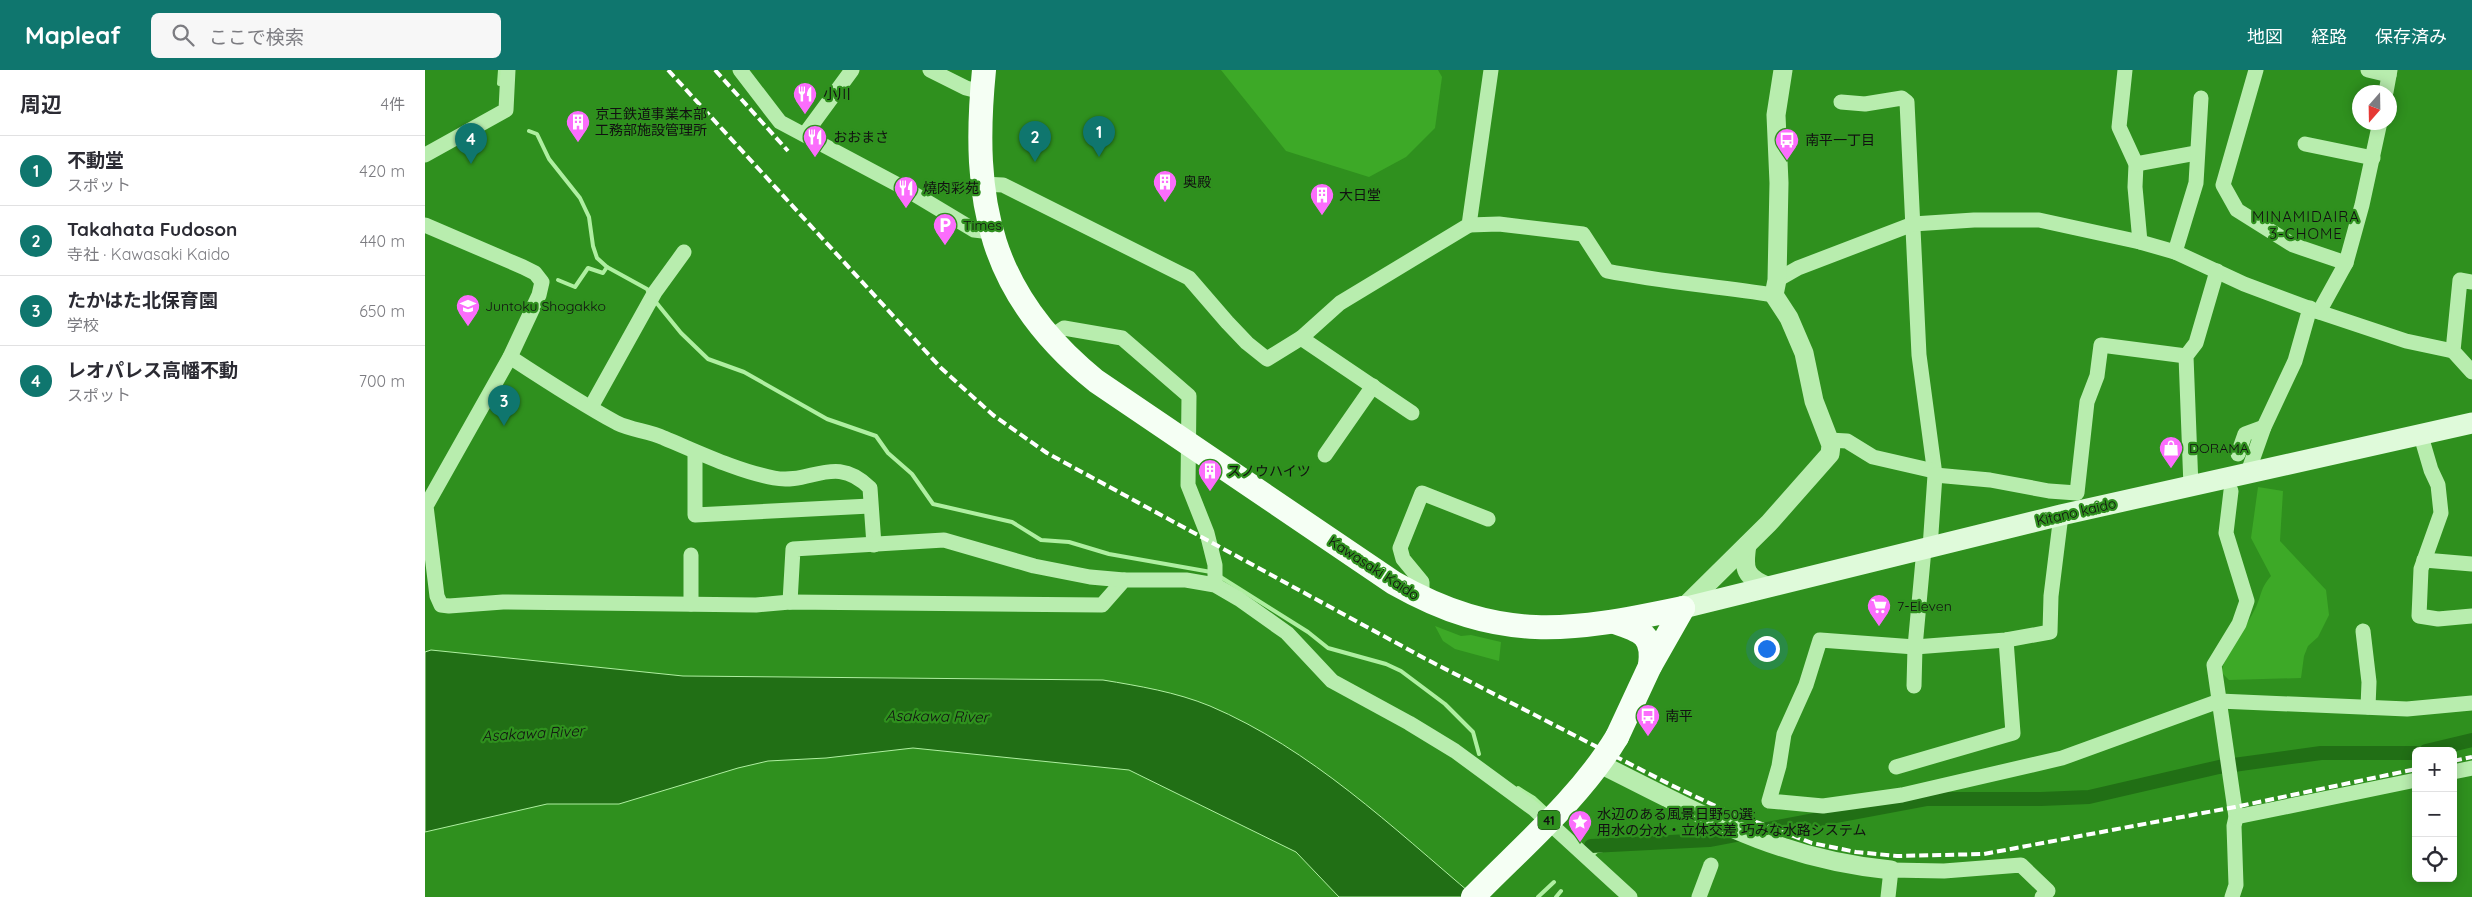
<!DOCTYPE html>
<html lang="ja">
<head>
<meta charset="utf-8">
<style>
  body { margin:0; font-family:Quicksand,"Noto Sans JP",sans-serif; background:#f7f7f7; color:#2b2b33 }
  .controls { position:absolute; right:15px; bottom:15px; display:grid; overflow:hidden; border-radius:8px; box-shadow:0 2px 12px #0003 }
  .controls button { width:45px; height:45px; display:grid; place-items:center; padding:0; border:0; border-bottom:1px solid #e1e1e2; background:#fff; color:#2b2b33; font:25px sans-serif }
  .compass { position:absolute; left:1927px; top:15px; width:45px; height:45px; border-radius:50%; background:#fff; box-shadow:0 2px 12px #0003; rotate:200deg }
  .you { position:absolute; left:1341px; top:578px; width:18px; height:18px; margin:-12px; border:4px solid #fff; border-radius:50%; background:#1a73e8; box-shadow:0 0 0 8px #1a73e833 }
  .badge { display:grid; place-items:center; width:32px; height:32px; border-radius:50%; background:#0f766e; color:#fff; font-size:16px; font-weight:700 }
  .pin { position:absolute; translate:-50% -41px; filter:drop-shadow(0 1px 2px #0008) }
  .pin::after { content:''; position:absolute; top:26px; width:18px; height:15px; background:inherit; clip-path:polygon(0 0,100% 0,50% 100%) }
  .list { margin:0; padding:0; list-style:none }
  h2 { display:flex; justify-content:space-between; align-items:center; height:65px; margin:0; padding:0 20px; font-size:21px }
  h2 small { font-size:16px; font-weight:400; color:#7c7c81 }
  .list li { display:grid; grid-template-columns:32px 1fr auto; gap:15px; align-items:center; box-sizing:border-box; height:70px; padding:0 20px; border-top:1px solid #e1e1e2 }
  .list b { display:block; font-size:19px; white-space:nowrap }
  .list p { margin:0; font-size:16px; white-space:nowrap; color:#7c7c81 }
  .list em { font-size:16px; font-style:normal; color:#7c7c81 }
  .icon { flex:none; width:28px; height:28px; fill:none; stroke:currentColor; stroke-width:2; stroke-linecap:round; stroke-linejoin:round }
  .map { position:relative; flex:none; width:2047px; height:827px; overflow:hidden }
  header { display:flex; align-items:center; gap:30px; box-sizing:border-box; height:70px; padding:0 25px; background:#0f766e; color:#fff }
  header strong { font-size:24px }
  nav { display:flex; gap:28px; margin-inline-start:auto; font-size:18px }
  .search { width:350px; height:45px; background:#f7f7f7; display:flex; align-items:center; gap:12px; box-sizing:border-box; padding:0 18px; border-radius:8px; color:#7c7c81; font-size:19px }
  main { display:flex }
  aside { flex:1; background:#fff }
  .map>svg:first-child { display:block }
  .green { fill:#3da927 }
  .water { fill:#216f15; stroke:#afefa1 }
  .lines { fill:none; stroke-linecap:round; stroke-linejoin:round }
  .stream { stroke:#afefa1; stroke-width:4 }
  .canal { stroke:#216f15; stroke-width:14 }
  .minor { stroke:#b8edae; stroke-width:15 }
  .tertiary { stroke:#b8edae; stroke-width:19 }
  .secondary { stroke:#dffada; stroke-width:21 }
  .primary { stroke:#f5fff4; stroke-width:24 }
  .rail { stroke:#fff; stroke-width:4; stroke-dasharray:9 4; stroke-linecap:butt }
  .primary-bridge { stroke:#f5fff4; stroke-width:24 }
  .labels { text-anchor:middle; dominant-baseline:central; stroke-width:4.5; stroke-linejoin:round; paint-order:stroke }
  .shield { fill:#2f901e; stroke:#1a3715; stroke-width:1 }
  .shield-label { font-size:12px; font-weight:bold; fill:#111 }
  .poi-label { font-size:14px; fill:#111; stroke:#2f901e; text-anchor:start }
  .street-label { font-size:14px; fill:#111; stroke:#2f901e }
  .neighbourhood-label { font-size:15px; letter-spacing:1px; fill:#111; stroke:#2f901e }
  .water-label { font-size:15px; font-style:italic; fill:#111; stroke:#2f901e }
</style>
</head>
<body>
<header>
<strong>Mapleaf</strong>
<div class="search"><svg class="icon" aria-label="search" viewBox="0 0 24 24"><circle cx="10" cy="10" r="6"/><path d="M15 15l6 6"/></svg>ここで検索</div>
<nav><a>地図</a><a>経路</a><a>保存済み</a></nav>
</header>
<main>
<aside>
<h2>周辺<small>4件</small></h2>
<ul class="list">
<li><span class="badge">1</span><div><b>不動堂</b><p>スポット</p></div><em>420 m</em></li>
<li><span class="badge">2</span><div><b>Takahata Fudoson</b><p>寺社 · Kawasaki Kaido</p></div><em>440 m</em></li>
<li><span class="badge">3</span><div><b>たかはた北保育園</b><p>学校</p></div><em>650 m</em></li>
<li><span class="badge">4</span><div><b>レオパレス高幡不動</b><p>スポット</p></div><em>700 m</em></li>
</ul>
</aside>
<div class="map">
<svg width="2047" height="827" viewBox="0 0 2047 827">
  <rect width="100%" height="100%" fill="#2f901e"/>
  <g class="green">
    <path d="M796,0H1013L1017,7L1010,58L981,87L944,107L861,81Z"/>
    <path d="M1833,417L1858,421L1855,471L1901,520L1904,545L1893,567L1883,576L1879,586L1876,608L1804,610L1796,602C1803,578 1820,560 1831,537C1837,524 1835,519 1846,506L1826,468Z"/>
    <path d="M1010,556L1036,566L1046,565L1076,572L1074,591L1030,579L1018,571Z"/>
  </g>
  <path class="water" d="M6,580L258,606L678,610C714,616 751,622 785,636C886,679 967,757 1050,827H914L871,782L704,700L488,678L401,688L343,691L313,698L194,734H122L0,762V582Z"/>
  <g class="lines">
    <g class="stream">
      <path d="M74,14L75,0"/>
      <path d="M104,61L112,64L124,89L155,128L164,147L168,176L172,188L182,197L222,219L224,223"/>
      <path d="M133,210L150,217L163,198L178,203L182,197"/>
      <path d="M230,231L256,263L283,289L319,302L402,349L451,366L463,383L487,404L508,434L587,452L616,470L644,472L684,484L786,502"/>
      <path d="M794,506L883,562L903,578L961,594L976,601L1020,634L1048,662L1054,684"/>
      <path d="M1093,718L1109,728L1123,741"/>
      <path d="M1166,786L1172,781L1220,773"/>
      <path d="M1113,827L1129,812"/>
      <path d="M1131,827L1136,821"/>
    </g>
    <g class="canal">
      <path d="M2001,681L2047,670"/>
      <path d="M1166,776L1284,770L1501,729H1616L1664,727L1794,697L1896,683H1991"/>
    </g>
    <g class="minor">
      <path d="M315,0L355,52L479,118L549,160L566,162"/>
      <path d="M505,0L541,18L557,22"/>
      <path d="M1700,0L1694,57L1711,94L1710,117L1715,172"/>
      <path d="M1831,0L1798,115L1812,140L1868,175L1921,193"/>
      <path d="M1943,0L1964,5"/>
      <path d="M1961,22L1965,0"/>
      <path d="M1416,32L1440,34L1477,28L1482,32L1494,285L1510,405L1505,478"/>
      <path d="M1955,52L1937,135L1921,193L1894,242L1981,271L2028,281"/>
      <path d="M380,64L427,0"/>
      <path d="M1880,74L1948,88"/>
      <path d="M0,85L81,40L83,0"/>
      <path d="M1711,94L1771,83"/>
      <path d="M557,114L578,115L764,208L802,252L822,273L842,289L876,268L915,233L1044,155L1066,0"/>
      <path d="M0,155L98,197L110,203L117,212L114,225L85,287L1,436L12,526L16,535L24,536L78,532L331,535L365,532L677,535L699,510H761L790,515L814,529L862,563L907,611L984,653L1030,681L1109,739L1205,827"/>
      <path d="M1044,155L1074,154L1158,164L1182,201C1237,212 1293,216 1349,225"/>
      <path d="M1750,182L1771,113L1776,28"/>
      <path d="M1352,210L1373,198L1488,154L1549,150H1614L1715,172L1750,182L1819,214L1894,242"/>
      <path d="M2047,212L2035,210L2028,281L2047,302"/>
      <path d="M624,268L639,258L697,268L764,326L763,415L782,463L790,495V515"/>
      <path d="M876,268L987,343"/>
      <path d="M85,287C120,310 155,333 192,353C206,360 224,361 239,368C273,382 312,401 349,408C386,415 410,383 445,418L449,475"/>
      <path d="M166,337L230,222L259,182"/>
      <path d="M1996,366L2006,400L2013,415L2016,443L1996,499L1994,546L2013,549L2047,546"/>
      <path d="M1404,370L1422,371L1448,387L1509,401"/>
      <path d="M270,382V445L445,436"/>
      <path d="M1813,384L1820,364L1839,357"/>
      <path d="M900,385L948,316"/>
      <path d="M1510,405L1565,410L1624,421L1652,423L1662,332L1672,306L1676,275L1761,286"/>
      <path d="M1822,405L1839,357L1870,291L1885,238"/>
      <path d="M1766,417L1761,286L1771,273L1792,201"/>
      <path d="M1806,421L1801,463L1822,531L1814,554L1789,595L1811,747L1809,756L1811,815L1807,827"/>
      <path d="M1636,445L1626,526L1625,562L1581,570L1490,577L1395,570L1381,615L1359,664L1354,696L1344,731L1398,736L1477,725L1637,688L1794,631L1982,639L2047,633"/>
      <path d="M266,485V534"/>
      <path d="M1999,490L2047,494"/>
      <path d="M997,529V512L978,489L975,478L997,423L1063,449"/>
      <path d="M365,532L368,479L519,470L609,496L665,507L699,510"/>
      <path d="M1938,561L1944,612L1943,637"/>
      <path d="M1489,616L1490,577L1499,479"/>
      <path d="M1471,697L1588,663L1581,570"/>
      <path d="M2028,702L2047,698"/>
      <path d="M1811,747L1991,710"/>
      <path d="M1274,827L1286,795"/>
      <path d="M1463,827L1466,800L1519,801L1596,795L1623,821L1617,827"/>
    </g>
    <g class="tertiary">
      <path d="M1322,475C1318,500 1320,507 1344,517"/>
      <path d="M1258,538L1344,453L1405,384L1406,375L1389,331L1379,283L1364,248L1349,225L1352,210L1354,113L1351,45L1358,0"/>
      <path d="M1175,694C1276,744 1351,789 1466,800"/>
    </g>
    <path class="secondary" d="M1258,538L1636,445L2047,353"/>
    <g class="primary">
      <path d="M559,0C546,131 564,225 671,311L969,513C1075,573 1144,562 1258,538"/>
      <path d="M1190,552C1217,561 1229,565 1225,596"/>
      <path d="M1192,667L1225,596L1258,538"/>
    </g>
    <g class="rail">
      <path d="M243,0L516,298L568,345L622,383L999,588L1246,715L1297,739L1387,773L1431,782L1472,786L1559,784L1810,737L1991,699"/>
      <path d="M290,0L363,81"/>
      <path d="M2028,691L2047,687"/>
    </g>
    <path class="primary-bridge" d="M1048,827C1098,776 1155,728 1192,667"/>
  </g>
  <defs>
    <g id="restaurant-pin" transform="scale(1.25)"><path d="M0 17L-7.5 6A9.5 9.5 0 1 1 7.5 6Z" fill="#fb6dfc" stroke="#2f901e"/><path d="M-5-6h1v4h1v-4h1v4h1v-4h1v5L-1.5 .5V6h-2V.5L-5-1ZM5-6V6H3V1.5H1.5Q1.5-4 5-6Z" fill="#fff"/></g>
    <g id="building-pin" transform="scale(1.25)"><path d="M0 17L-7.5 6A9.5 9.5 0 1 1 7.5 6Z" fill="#fb6dfc" stroke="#2f901e"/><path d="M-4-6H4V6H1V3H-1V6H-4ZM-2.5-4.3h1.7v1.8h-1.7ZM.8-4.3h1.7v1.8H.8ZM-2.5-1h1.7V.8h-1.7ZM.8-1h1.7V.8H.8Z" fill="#fff"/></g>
    <g id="bus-pin" transform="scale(1.25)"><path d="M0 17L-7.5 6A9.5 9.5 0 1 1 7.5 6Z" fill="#fb6dfc" stroke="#2f901e"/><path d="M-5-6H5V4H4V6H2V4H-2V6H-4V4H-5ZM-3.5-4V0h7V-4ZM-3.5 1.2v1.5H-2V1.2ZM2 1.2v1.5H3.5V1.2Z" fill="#fff"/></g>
    <g id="parking-pin" transform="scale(1.25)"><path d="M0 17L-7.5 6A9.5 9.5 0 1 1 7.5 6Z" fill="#fb6dfc" stroke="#2f901e"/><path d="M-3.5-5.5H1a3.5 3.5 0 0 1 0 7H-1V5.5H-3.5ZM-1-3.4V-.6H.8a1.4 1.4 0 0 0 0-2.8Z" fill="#fff"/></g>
    <g id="school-pin" transform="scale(1.25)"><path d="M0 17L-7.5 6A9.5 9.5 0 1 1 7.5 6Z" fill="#fb6dfc" stroke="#2f901e"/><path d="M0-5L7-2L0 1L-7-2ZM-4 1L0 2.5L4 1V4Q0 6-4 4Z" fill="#fff"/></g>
    <g id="shop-pin" transform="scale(1.25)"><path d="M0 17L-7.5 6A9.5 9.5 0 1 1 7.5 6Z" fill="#fb6dfc" stroke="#2f901e"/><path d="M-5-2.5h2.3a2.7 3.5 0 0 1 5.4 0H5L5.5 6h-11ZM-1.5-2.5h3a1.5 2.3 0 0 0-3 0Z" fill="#fff"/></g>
    <g id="supermarket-pin" transform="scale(1.25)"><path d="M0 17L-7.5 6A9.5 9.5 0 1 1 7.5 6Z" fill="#fb6dfc" stroke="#2f901e"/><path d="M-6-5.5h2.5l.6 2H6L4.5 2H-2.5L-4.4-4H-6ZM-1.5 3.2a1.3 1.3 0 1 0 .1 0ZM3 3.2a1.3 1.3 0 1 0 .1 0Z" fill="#fff"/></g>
    <g id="sight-pin" transform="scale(1.25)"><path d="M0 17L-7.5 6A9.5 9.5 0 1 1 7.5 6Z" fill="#fb6dfc" stroke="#2f901e"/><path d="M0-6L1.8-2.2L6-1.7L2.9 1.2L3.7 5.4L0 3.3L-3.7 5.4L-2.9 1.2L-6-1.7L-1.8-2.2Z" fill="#fff"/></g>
  </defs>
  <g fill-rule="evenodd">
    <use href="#restaurant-pin" x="380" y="24"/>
    <use href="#building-pin" x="153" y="52"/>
    <use href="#restaurant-pin" x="390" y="67"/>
    <use href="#bus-pin" x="1362" y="70"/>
    <use href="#building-pin" x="740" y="112"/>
    <use href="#restaurant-pin" x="481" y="118"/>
    <use href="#building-pin" x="897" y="125"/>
    <use href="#parking-pin" x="520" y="155"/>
    <use href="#school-pin" x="43" y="236"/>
    <use href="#shop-pin" x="1746" y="378"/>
    <use href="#building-pin" x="785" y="401"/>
    <use href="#supermarket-pin" x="1454" y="536"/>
    <use href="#bus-pin" x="1223" y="646"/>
    <use href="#sight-pin" x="1155" y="752"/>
  </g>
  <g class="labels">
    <rect class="shield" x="1113" y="740.5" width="22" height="19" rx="4"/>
    <g class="shield-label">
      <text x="1124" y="750">41</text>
    </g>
    <g class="poi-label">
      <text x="398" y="24">小川</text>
      <text x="170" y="44">京王鉄道事業本部<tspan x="170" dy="16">工務部施設管理所</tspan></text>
      <text x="408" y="67">おおまさ</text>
      <text x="1380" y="70">南平一丁目</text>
      <text x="758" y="112">奥殿</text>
      <text x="498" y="118">燒肉彩苑</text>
      <text x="914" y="125">大日堂</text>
      <text x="538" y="155">Times</text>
      <text x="60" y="236">Juntoku Shogakko</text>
      <text x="1764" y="378">DORAMA</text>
      <text x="802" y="401">スノウハイツ</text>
      <text x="1472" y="536">7-Eleven</text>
      <text x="1240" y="646">南平</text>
      <text x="1172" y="744">水辺のある風景日野50選:<tspan x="1172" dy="16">用水の分水・立体交差 巧みな水路システム</tspan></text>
    </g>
    <g class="street-label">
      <text transform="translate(1651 442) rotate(-13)">Kitano kaido</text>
      <text transform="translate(949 498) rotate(33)">Kawasaki Kaido</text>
    </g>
    <g class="neighbourhood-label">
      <text x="1881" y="146">MINAMIDAIRA<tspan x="1881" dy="17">3-CHOME</tspan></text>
    </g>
    <g class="water-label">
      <text transform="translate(512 646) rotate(1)">Asakawa River</text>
      <text transform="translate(108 663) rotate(-3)">Asakawa River</text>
    </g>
  </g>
</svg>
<div class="controls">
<button>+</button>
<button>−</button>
<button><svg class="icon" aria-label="locate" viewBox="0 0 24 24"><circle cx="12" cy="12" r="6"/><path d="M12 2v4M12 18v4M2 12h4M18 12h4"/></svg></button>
</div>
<svg class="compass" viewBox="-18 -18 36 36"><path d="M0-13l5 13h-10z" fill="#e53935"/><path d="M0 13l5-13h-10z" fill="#7c7c81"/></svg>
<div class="you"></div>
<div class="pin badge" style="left:674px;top:87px">1</div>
<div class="pin badge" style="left:610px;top:92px">2</div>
<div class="pin badge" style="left:79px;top:356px">3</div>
<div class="pin badge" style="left:46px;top:94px">4</div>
</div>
</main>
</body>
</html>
